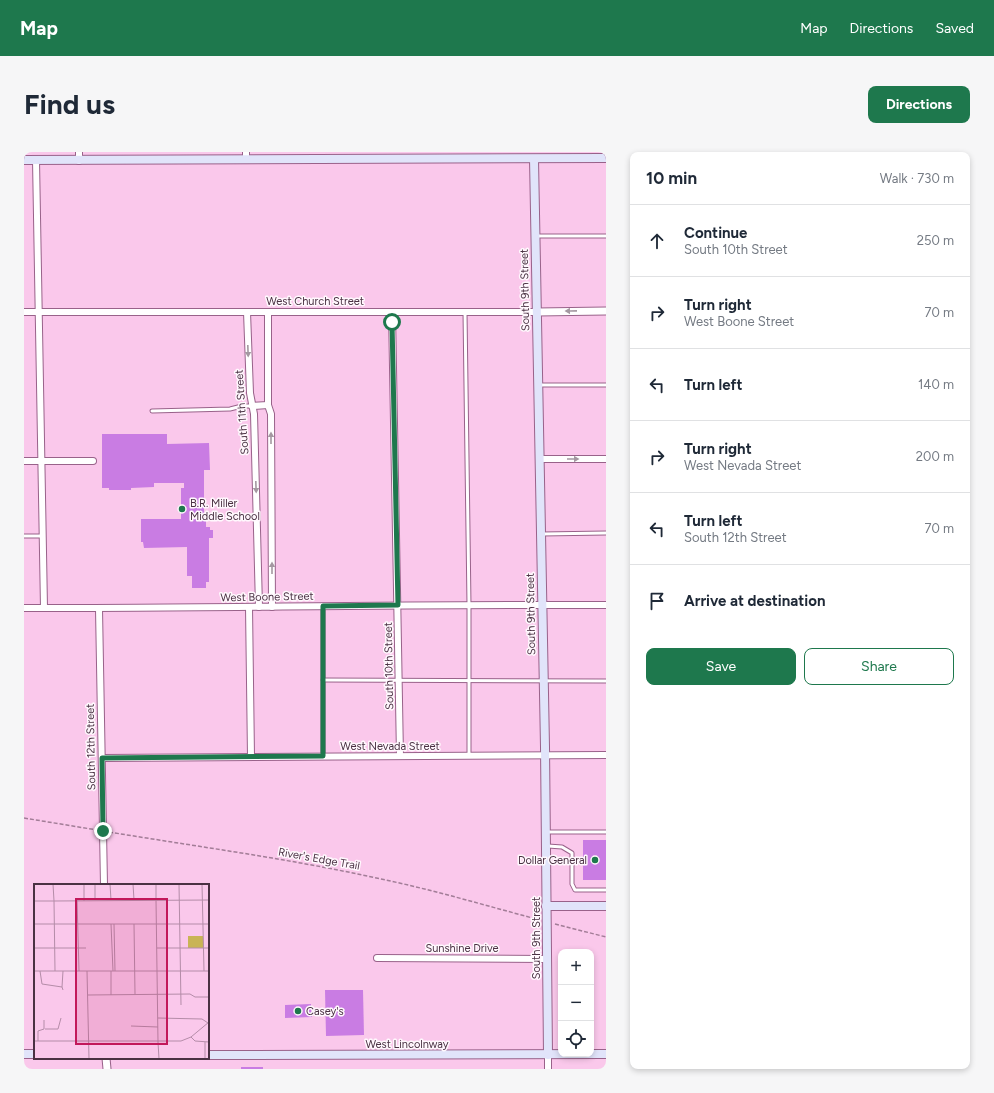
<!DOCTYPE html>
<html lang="en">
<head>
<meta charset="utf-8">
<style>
  body { margin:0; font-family:Figtree,sans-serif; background:#f6f6f7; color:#1f2937 }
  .controls { position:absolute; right:12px; bottom:12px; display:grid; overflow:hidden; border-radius:8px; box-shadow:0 2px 6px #0003 }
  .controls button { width:36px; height:36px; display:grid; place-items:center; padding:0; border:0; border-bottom:1px solid #e0e1e3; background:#fff; color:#1f2937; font:20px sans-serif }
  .stop { position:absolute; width:12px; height:12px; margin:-9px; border:3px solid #1e784d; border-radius:50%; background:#fff }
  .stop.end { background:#1e784d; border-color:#fff; box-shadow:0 1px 4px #0008 }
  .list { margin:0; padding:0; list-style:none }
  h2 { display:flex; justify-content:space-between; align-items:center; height:52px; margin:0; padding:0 16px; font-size:17px }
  h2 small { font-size:13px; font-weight:400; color:#747a83 }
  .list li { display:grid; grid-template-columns:26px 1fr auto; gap:12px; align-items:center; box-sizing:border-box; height:72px; padding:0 16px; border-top:1px solid #e0e1e3 }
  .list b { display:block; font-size:15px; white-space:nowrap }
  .list p { margin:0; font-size:13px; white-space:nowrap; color:#747a83 }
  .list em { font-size:13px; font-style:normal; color:#747a83 }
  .actions { display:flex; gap:8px; padding:12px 16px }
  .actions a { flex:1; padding:9px 0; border:1px solid #1e784d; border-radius:8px; text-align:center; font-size:14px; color:#1e784d }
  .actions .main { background:#1e784d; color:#fff }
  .icon { flex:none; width:22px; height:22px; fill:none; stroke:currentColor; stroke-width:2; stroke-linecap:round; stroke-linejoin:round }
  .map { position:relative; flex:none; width:582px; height:917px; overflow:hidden; border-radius:8px }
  header { display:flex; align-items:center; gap:24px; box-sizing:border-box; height:56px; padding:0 20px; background:#1e784d; color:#fff }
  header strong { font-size:19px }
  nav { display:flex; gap:22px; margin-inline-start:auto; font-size:14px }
  .intro { display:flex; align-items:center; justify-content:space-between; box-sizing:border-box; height:96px; padding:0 24px }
  h1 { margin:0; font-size:28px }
  .button { padding:10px 18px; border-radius:8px; background:#1e784d; color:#fff; font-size:14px; font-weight:700 }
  main { display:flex; gap:24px; padding:0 24px }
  aside { flex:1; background:#fff; border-radius:8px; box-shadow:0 2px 6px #0003 }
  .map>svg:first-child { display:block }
  .building { fill:#c97ce3 }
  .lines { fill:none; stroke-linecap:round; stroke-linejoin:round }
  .service-casing { stroke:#99628a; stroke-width:5 }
  .minor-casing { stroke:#99628a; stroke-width:8 }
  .tertiary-casing { stroke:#99628a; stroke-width:9 }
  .secondary-casing { stroke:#99628a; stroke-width:10 }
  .path { stroke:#a27d97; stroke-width:1.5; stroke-dasharray:4 2; stroke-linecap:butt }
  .service { stroke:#fff; stroke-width:3 }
  .minor { stroke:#fff; stroke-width:6 }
  .tertiary { stroke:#fff; stroke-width:7 }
  .secondary { stroke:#e1e4fa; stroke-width:8 }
  .oneway { fill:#a498a1 }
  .route { stroke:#1e784d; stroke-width:5 }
  .poi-dot { fill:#1e784d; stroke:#fff8fd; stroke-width:1.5 }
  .labels { text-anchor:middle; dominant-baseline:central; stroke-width:3; stroke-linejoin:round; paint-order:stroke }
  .street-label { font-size:11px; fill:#4a3143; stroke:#fff8fd }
  .poi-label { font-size:11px; fill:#4a3143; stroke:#fff8fd; text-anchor:start }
  .inset-road { fill:none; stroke:#b48ca8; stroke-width:1 }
  .view { fill:#c2185b; fill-opacity:0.15; stroke:#c2185b; stroke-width:2 }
  .inset-edge { fill:none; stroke:#4a3143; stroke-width:2 }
</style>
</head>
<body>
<header>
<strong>Map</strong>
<nav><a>Map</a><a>Directions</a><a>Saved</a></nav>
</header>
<div class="intro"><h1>Find us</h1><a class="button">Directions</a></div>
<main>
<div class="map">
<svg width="582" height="917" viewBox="0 0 582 917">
  <rect width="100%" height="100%" fill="#fac8eb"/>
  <g class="building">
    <path d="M78,282H143V292L185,291L186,318H180V368H182V375H186V378H189V386H185V430H182V436H168V424H163V395L120,396L119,390H117V367H157V336H160V331H130V335L107,336V338H85V336H78Z"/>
    <rect x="559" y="688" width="23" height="40"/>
    <path d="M301,838H339L340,883L302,884Z"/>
    <path d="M287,852L288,865L261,866V853Z"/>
    <rect x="217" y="915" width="22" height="2"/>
  </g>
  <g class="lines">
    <g class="service-casing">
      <g id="service">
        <path d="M512,84H582"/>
        <path d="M441,160L445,453V603"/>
        <path d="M516,233H582"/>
        <path d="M128,259L206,257L218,254H228"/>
        <path d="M518,382L582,381"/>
        <path d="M0,384H18"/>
        <path d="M299,454V604"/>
        <path d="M299,528L582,529"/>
        <path d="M523,680H582"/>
        <path d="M524,694L538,695L548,701V732L551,738H582"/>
      </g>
    </g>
    <g class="minor-casing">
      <g id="minor">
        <path d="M55,0V9"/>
        <path d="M222,0V8"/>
        <path d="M12,8L20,456"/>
        <path d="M0,160H513"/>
        <path d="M223,160L226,241L230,262L235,455"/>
        <path d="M244,160V253L247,262L248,455"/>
        <path d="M368,160L376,604"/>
        <path d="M228,254L244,253"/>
        <path d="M516,307H582"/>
        <path d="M0,309H69"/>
        <path d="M225,455L227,605"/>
        <path d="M0,456C194,456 388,452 582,453"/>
        <path d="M75,457L80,733"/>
        <path d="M78,606L582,603"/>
        <path d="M353,806L523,807"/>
        <path d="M524,903V917"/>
      </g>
    </g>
    <g class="tertiary-casing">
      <g id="tertiary">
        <path d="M513,160L582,159"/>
        <path d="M82,906L83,917"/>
      </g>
    </g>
    <g class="secondary-casing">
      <g id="secondary">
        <path d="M510,7L521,595L524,903"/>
        <path d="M0,8L582,6"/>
        <path d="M522,754H582"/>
        <path d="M0,902H11"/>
        <path d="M184,903L582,902"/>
      </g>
    </g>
    <g class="path">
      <path d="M0,666L73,678"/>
      <path d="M85,680C176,695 267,707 357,727C410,738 463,754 516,768"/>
      <path d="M531,772L582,785"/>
    </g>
    <use href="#service" class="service"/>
    <use href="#minor" class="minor"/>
    <use href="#tertiary" class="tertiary"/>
    <use href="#secondary" class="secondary"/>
  </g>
  <defs><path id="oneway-solid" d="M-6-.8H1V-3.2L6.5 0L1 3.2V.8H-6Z"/></defs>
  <g class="oneway">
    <use href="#oneway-solid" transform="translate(547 159) rotate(179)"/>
    <use href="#oneway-solid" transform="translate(224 199) rotate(88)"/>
    <use href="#oneway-solid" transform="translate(247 286) rotate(-90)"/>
    <use href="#oneway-solid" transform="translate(549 307)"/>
    <use href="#oneway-solid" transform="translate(232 335) rotate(88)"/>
    <use href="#oneway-solid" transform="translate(248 416) rotate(-90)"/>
  </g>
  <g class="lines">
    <path class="route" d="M79,679L78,606L299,604V454L374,453L368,170"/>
  </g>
  <g class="poi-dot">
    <circle cx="158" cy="357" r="4"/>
    <circle cx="571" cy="708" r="4"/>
    <circle cx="274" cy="859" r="4"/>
  </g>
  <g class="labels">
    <g class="street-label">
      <text transform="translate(501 138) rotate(-91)">South 9th Street</text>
      <text x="291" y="149">West Church Street</text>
      <text transform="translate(218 260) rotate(-94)">South 11th Street</text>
      <text transform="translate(243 445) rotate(-1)">West Boone Street</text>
      <text transform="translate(507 462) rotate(-91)">South 9th Street</text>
      <text transform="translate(365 514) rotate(-91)">South 10th Street</text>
      <text x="366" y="594">West Nevada Street</text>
      <text transform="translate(67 595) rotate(-91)">South 12th Street</text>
      <text transform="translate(295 707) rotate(10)">River's Edge Trail</text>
      <text transform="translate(512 786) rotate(-90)">South 9th Street</text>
      <text x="438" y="796">Sunshine Drive</text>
      <text x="383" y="892">West Lincolnway</text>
    </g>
    <g class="poi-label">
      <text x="166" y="351">B.R. Miller<tspan x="166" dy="13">Middle School</tspan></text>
      <text x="563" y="708" text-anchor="end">Dollar General</text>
      <text x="282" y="859">Casey's</text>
    </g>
  </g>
  <g transform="translate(10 732)">
    <rect width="175" height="175" fill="#fac8eb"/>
    <path d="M154,52H169L170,64H154Z" fill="#c9b455"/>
    <path class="inset-road" d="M19,0L20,17L175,16M50,0V17M61,0V16M76,0L77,16M99,0L100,16M122,0V16M145,0L147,121M168,0L170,87M43,16L45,87M122,16L124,158M0,17H20L21,87M0,40H175M77,40L79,87M80,40L81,87M100,40L101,110M0,64H52M123,64H175M0,87H175M6,87L8,100L28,103L29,106M53,87L55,175M77,87V111M28,103L29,87M54,111L156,110L161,113H175M124,134L168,135L174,139M97,142L124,143M11,145H24L27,134M157,153L161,157L175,158M0,157H147L157,153L175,138M4,157V147L10,145V136M124,158L125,175M171,158V175"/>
    <path class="view" d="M42,15H133V160H42Z"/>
    <rect width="175" height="175" class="inset-edge"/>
  </g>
</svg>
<div class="controls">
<button>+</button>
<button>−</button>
<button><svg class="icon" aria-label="locate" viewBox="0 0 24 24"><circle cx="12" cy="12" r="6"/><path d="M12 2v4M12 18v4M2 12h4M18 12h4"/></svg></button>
</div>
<div class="stop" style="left:368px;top:170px"></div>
<div class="stop end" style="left:79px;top:679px"></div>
</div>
<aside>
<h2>10 min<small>Walk · 730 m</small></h2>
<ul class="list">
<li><svg class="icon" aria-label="ahead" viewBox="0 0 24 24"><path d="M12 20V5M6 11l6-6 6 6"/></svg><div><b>Continue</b><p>South 10th Street</p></div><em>250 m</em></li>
<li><svg class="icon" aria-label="right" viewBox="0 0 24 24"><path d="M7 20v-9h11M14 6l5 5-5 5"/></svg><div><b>Turn right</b><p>West Boone Street</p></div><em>70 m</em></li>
<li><svg class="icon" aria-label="left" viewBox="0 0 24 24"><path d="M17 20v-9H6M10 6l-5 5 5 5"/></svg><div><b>Turn left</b></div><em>140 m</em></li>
<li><svg class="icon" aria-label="right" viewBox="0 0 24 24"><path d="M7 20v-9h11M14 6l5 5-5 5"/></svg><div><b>Turn right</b><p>West Nevada Street</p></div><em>200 m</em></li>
<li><svg class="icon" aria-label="left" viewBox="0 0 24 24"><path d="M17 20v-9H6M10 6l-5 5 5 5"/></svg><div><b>Turn left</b><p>South 12th Street</p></div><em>70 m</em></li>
<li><svg class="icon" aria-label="arrive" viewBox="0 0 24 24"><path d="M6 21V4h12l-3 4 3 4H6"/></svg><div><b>Arrive at destination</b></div></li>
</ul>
<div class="actions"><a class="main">Save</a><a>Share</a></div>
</aside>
</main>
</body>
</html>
